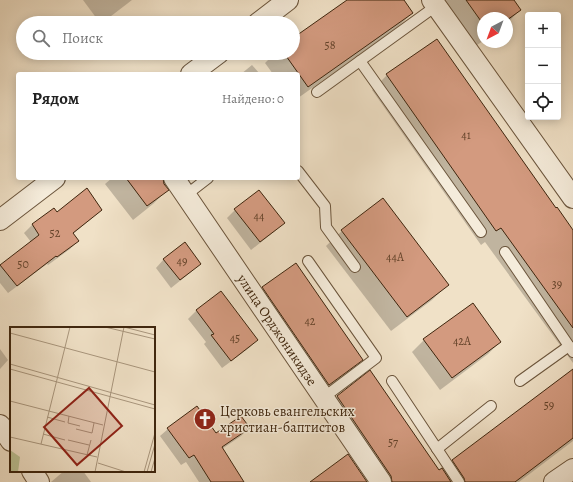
<!DOCTYPE html>
<html lang="ru">
<head>
<meta charset="utf-8">
<style>
  body { margin:0; font-family:Alegreya,serif; background:#f2f2f2; color:#222 }
  .controls { position:absolute; right:12px; top:12px; display:grid; overflow:hidden; border-radius:4px; box-shadow:0 2px 10px #0003 }
  .controls button { width:36px; height:36px; display:grid; place-items:center; padding:0; border:0; border-bottom:1px solid #e0e0e0; background:#fff; color:#222; font:20px sans-serif }
  .compass { position:absolute; left:477px; top:12px; width:36px; height:36px; border-radius:50%; background:#fff; box-shadow:0 2px 10px #0003; rotate:221deg }
  .list { margin:0; padding:0; list-style:none }
  h2 { display:flex; justify-content:space-between; align-items:center; height:52px; margin:0; padding:0 16px; font-size:17px }
  h2 small { font-size:13px; font-weight:400; color:#767676 }
  .icon { flex:none; width:22px; height:22px; fill:none; stroke:currentColor; stroke-width:2; stroke-linecap:round; stroke-linejoin:round }
  .map { position:relative; flex:none; width:573px; height:482px; overflow:hidden }
  .search { position:absolute; background:#fff; box-shadow:0 2px 10px #0003; left:16px; top:16px; width:284px; height:44px; display:flex; align-items:center; gap:10px; box-sizing:border-box; padding:0 14px; border-radius:22px; color:#767676; font-size:15px }
  .panel { position:absolute; background:#fff; box-shadow:0 2px 10px #0003; left:16px; top:72px; width:284px; height:108px; border-radius:4px }
  .map>svg:first-child { display:block }
  .shadow { fill:#0003 }
  .building { fill:#d39a7f; stroke:#3f260e }
  .lines { fill:none; stroke-linecap:round; stroke-linejoin:round }
  .service-casing { stroke:#6b553c; stroke-width:12 }
  .minor-casing { stroke:#6b553c; stroke-width:22 }
  .service { stroke:#f5ecdb; stroke-width:10 }
  .minor { stroke:#f5ecdb; stroke-width:20 }
  .labels { text-anchor:middle; dominant-baseline:central; stroke-width:3; stroke-linejoin:round; paint-order:stroke }
  .number-label { font-size:12px; fill:#64432a }
  .street-label { font-size:14px; fill:#3f260e; stroke:#f5ecdb }
  .poi-label { font-size:14px; fill:#3f260e; stroke:#f5ecdb; text-anchor:start }
  .inset-road { fill:none; stroke:#a9967d; stroke-width:1 }
  .view { fill:#8f2418; fill-opacity:0.15; stroke:#8f2418; stroke-width:2 }
  .inset-edge { fill:none; stroke:#3f260e; stroke-width:2 }
</style>
</head>
<body>
<div class="map">
<svg width="573" height="482" viewBox="0 0 573 482">
  <rect width="100%" height="100%" fill="#f0e1c7"/>
  <filter id="stains"><feTurbulence type="fractalNoise" baseFrequency=".005" numOctaves="4"/><feColorMatrix values="0 0 0 0 .2 0 0 0 0 .09 0 0 0 0 .02 0 0 0 .5 -.17"/></filter>
  <radialGradient id="worn" r=".72"><stop offset=".6" stop-color="#630" stop-opacity="0"/><stop offset="1" stop-color="#630" stop-opacity=".3"/></radialGradient>
  <g class="shadow">
    <path d="M83,0H132L102,23H100Z"/>
    <path d="M348,0H403L412,13L397,28L298,98V74H273L265,63L275,53H293V39Z"/>
    <path d="M440,0H513L520,10L507,23V18H483V41L474,47Z"/>
    <path d="M252,65L260,74H241Z"/>
    <path d="M387,75L555,209L573,232V363L485,242L481,245L372,90Z"/>
    <path d="M112,178H193L174,193L170,186L165,182L162,181L167,190L153,204L133,220L105,184Z"/>
    <path d="M54,209L57,213L101,210L92,218L73,234L78,241L70,249L48,265L47,264L8,293L0,283V266L31,242L24,233L32,225Z"/>
    <path d="M235,210L283,223L275,231L251,250L227,218Z"/>
    <path d="M342,231L447,285L432,300L391,331L326,246Z"/>
    <path d="M164,259L199,264L191,272L171,288L156,268Z"/>
    <path d="M263,288L362,359L347,375L314,399L248,303Z"/>
    <path d="M196,311L257,340L249,348L222,368L204,344L206,342L188,319Z"/>
    <path d="M424,340L500,342L488,354L440,390L412,352Z"/>
    <path d="M0,349L8,360L0,369Z"/>
    <path d="M573,370V441L519,482H370L323,411L338,396L439,471H443L453,461Z"/>
    <path d="M249,428L241,436L222,449L243,482H199L186,462L181,465L160,436L168,429L216,434Z"/>
    <path d="M64,471H83L91,482H51Z"/>
  </g>
  <g class="building">
    <path d="M347,0H404L413,13L308,87L284,53H293V38Z"/>
    <path d="M466,0H514L521,10L507,20V18H483V24Z"/>
    <path d="M437,39L556,208L557,207L573,230V328L501,228L496,231L386,74Z"/>
    <path d="M126,178H163L164,184L169,190L147,206Z"/>
    <path d="M87,188L102,210L73,233L79,241L57,257L56,256L17,286L0,265L39,235L32,224L54,208L57,212Z"/>
    <path d="M259,190L285,223L260,242L234,209Z"/>
    <path d="M383,198L449,285L407,317L341,230Z"/>
    <path d="M185,242L201,264L180,280L163,259Z"/>
    <path d="M296,263L363,360L329,385L262,287Z"/>
    <path d="M221,291L258,340L231,361L211,335L214,334L196,310Z"/>
    <path d="M473,303L501,342L452,378L423,339Z"/>
    <path d="M573,369V438L515,482H465L464,478L452,460Z"/>
    <path d="M370,370L439,470L442,468L451,482H392L391,476L337,396Z"/>
    <path d="M197,406L216,433L241,416L250,428L222,447L244,482H211L194,455L189,458L167,428Z"/>
    <path d="M348,454L367,482H310Z"/>
  </g>
  <g class="lines">
    <g class="service-casing">
      <g id="service">
        <path d="M360,61L481,232"/>
        <path d="M317,92L436,6"/>
        <path d="M298,171L325,206L326,227L355,267"/>
        <path d="M186,195L208,178"/>
        <path d="M505,252L573,352"/>
        <path d="M308,261L376,358L323,398"/>
        <path d="M392,381L459,482"/>
        <path d="M520,381L569,346"/>
        <path d="M437,449L491,406"/>
      </g>
    </g>
    <g class="minor-casing">
      <g id="minor">
        <path d="M432,0L573,198"/>
        <path d="M258,23L288,0"/>
        <path d="M191,74L219,53"/>
        <path d="M174,178L381,482"/>
        <path d="M0,220L55,178"/>
        <path d="M0,425L11,441"/>
        <path d="M32,471L39,482"/>
        <path d="M554,482L573,469"/>
      </g>
    </g>
    <use href="#service" class="service"/>
    <use href="#minor" class="minor"/>
  </g>
  <defs>
    <g id="church-disc" transform="scale(1.15)"><circle r="9.5" fill="#8f2418" stroke="#f5ecdb"/><path d="M-1.2-6h2.4v3.5h3.3v2.4h-3.3V6h-2.4V-.1h-3.3v-2.4h3.3Z" fill="#fff"/></g>
  </defs>
  <g fill-rule="evenodd">
    <use href="#church-disc" x="205" y="419"/>
  </g>
  <g class="labels">
    <g class="number-label">
      <text x="330" y="45">58</text>
      <text x="466" y="135">41</text>
      <text x="259" y="216">44</text>
      <text x="55" y="233">52</text>
      <text x="395" y="257">44А</text>
      <text x="182" y="261">49</text>
      <text x="23" y="264">50</text>
      <text x="557" y="284">39</text>
      <text x="310" y="321">42</text>
      <text x="235" y="338">45</text>
      <text x="462" y="341">42А</text>
      <text x="549" y="405">59</text>
      <text x="393" y="442">57</text>
    </g>
    <g class="street-label">
      <text transform="translate(277 330) rotate(56)">улица Орджоникидзе</text>
    </g>
    <g class="poi-label">
      <text x="220" y="411">Церковь евангельских<tspan x="220" dy="16">христиан-баптистов</tspan></text>
    </g>
  </g>
  <g transform="translate(10 327)">
    <rect width="145" height="145" fill="#f0e1c7"/>
    <path d="M0,123L10,130L8,145H0Z" fill="#bcc294"/>
    <path class="inset-road" d="M95,0L145,12M114,0L145,8M0,6L145,45M0,37L145,78M0,42L145,82M0,74L93,98M59,89L58,96L70,99M37,90L55,95M66,102L82,106L84,96M33,107L55,113M0,110L87,130M58,113L79,118M31,117L60,0M77,128L81,113M88,136L116,145M85,145L114,0M134,145L145,106M137,145L145,117M141,145L145,131"/>
    <path class="view" d="M79,61L112,99L67,138L34,100Z"/>
    <rect width="145" height="145" class="inset-edge"/>
  </g>
  <rect width="100%" height="100%" filter="url(#stains)"/>
  <rect width="100%" height="100%" fill="url(#worn)"/>
</svg>
<div class="controls">
<button>+</button>
<button>−</button>
<button><svg class="icon" aria-label="locate" viewBox="0 0 24 24"><circle cx="12" cy="12" r="6"/><path d="M12 2v4M12 18v4M2 12h4M18 12h4"/></svg></button>
</div>
<svg class="compass" viewBox="-18 -18 36 36"><path d="M0-13l5 13h-10z" fill="#e53935"/><path d="M0 13l5-13h-10z" fill="#767676"/></svg>
<div class="search"><svg class="icon" aria-label="search" viewBox="0 0 24 24"><circle cx="10" cy="10" r="6"/><path d="M15 15l6 6"/></svg>Поиск</div>
<section class="panel">
<h2>Рядом<small>Найдено: 0</small></h2>
<ul class="list">
</ul>
</section>
</div>
</body>
</html>
